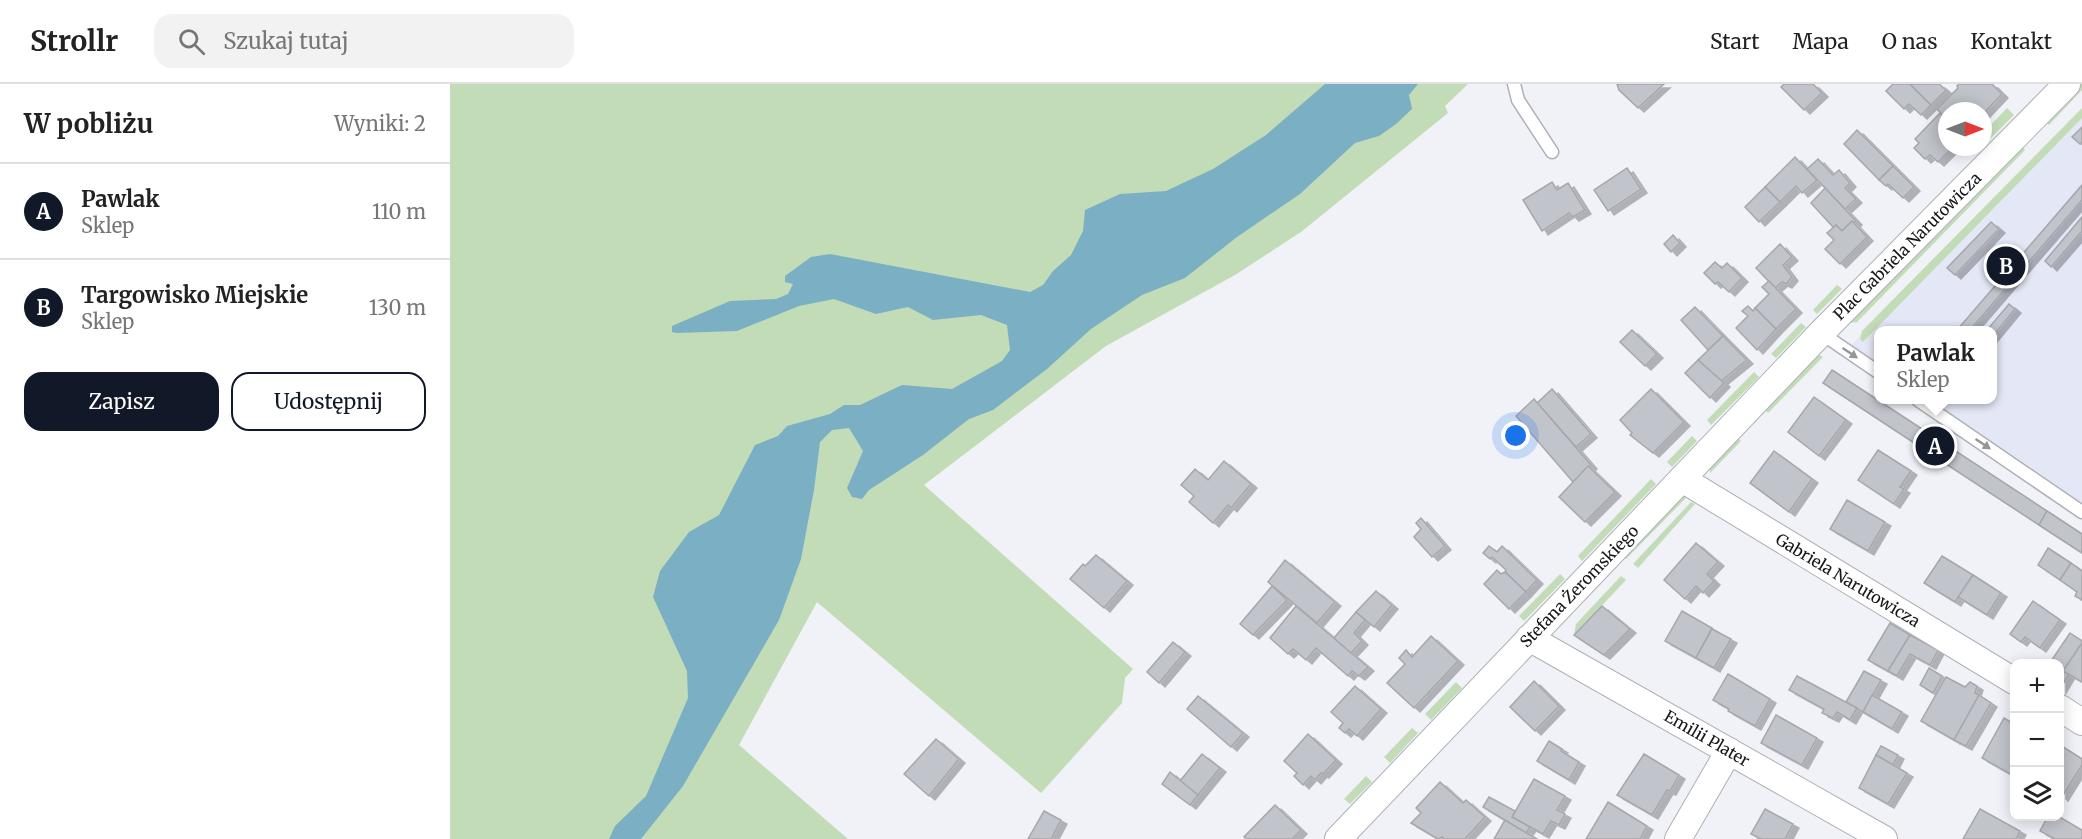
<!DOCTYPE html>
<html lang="pl">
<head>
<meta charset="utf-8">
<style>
  body { margin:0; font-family:Merriweather,serif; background:#f2f2f2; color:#222 }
  .controls { position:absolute; right:18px; bottom:18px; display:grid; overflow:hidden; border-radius:12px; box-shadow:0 3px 15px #0003 }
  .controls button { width:54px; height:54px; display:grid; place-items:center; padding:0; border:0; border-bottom:2px solid #e0e0e0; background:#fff; color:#222; font:30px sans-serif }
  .compass { position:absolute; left:1488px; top:18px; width:54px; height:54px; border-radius:50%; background:#fff; box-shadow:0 3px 15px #0003; rotate:90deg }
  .you { position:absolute; left:1066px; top:352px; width:21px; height:21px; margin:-15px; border:4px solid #fff; border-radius:50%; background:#1a73e8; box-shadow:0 0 0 9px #1a73e833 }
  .badge { display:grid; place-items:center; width:39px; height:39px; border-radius:50%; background:#111827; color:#fff; font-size:20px; font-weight:700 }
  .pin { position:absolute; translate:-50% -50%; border:3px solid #fff; box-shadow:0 2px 6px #0006 }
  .popup { position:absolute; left:1424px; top:242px; width:123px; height:78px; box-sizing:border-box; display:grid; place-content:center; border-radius:12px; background:#fff; filter:drop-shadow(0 2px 4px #0005); font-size:20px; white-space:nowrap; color:#767676 }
  .popup b { font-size:22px; color:#222 }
  .popup::after { content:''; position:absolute; left:50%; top:100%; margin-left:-12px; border:12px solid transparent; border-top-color:#fff }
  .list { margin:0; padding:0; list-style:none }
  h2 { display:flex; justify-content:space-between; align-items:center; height:78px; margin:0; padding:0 24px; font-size:26px }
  h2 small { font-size:20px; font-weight:400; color:#767676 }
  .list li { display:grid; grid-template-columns:39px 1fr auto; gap:18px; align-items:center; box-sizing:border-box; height:96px; padding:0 24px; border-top:2px solid #e0e0e0 }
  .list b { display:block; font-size:22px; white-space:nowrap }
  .list p { margin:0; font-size:20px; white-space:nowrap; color:#767676 }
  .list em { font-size:20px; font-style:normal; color:#767676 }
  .actions { display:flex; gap:12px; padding:18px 24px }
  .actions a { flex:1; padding:14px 0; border:2px solid #111827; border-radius:18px; text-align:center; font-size:21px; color:#111827 }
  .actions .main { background:#111827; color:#fff }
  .icon { flex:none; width:33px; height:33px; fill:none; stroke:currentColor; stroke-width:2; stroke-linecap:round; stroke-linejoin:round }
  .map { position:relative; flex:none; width:1632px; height:755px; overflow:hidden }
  header { display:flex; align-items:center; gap:36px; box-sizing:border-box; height:84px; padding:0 30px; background:#fff; border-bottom:2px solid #e0e0e0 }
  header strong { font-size:28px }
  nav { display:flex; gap:33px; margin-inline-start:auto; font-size:21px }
  .search { width:420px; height:54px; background:#f2f2f2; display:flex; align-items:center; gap:15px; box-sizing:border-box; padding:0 21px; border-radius:18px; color:#767676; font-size:22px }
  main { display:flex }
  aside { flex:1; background:#fff }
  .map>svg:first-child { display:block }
  .built { fill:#e4e8f6 }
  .green { fill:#c2dcb7 }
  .water { fill:#7bafc3 }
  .building { fill:#c2c4cb; stroke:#a5a7ad; stroke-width:1.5; filter:url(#shadow) }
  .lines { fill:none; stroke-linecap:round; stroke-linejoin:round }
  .lane-casing { stroke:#aeb0b6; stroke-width:15 }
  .street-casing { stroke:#aeb0b6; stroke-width:28 }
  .lane { stroke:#fff; stroke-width:12 }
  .street { stroke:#fff; stroke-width:26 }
  .oneway { fill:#969697 }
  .labels { text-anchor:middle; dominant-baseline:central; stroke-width:6; stroke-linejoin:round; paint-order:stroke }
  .street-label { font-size:16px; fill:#151618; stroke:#fff }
</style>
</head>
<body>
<header>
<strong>Strollr</strong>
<div class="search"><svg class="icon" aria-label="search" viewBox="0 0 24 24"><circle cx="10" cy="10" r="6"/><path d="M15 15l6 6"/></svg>Szukaj tutaj</div>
<nav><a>Start</a><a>Mapa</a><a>O nas</a><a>Kontakt</a></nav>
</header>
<main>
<aside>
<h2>W pobliżu<small>Wyniki: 2</small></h2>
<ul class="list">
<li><span class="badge">A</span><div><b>Pawlak</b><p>Sklep</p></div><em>110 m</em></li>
<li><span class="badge">B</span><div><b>Targowisko Miejskie</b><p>Sklep</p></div><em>130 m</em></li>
</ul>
<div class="actions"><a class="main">Zapisz</a><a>Udostępnij</a></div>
</aside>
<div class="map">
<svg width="1632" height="755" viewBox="0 0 1632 755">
  <defs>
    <filter id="shadow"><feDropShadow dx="6" dy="4" stdDeviation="0" flood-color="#0004"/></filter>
  </defs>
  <rect width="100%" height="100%" fill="#f0f2f8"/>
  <path class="built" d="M1632,29V428L1468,316H1542V246H1428V288L1396,266Z"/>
  <g class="green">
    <path d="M0,0H1018L995,22L998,29L851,148L785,191L656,262L474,401L683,585L675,594L672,619L591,709L367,518L289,661L398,755H0Z"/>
    <path d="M1628,0H1632V6L1599,41L1594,36Z"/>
    <path d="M1557,24L1564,31L1533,62V49Z"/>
    <path d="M1632,24V34L1413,258L1410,255L1412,247Z"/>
    <path d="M1570,60L1575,66L1407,238L1399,239L1400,236Z"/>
    <path d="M1387,201L1392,205L1367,230L1363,226Z"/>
    <path d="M1351,239L1356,243L1326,274L1321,270Z"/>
    <path d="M1367,270L1373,273L1318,329L1314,324Z"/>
    <path d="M1304,288L1309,293L1261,341L1257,336Z"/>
    <path d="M1242,352L1247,357L1222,383L1217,378Z"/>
    <path d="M1287,353L1291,357L1260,389V382Z"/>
    <path d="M1201,395L1206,400L1132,477L1128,472Z"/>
    <path d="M1232,410L1236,414L1176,475L1172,472Z"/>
    <path d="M1241,418L1245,420L1188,484L1183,480Z"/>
    <path d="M1110,490L1115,495L1074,537L1069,532Z"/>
    <path d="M1171,492L1176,496L1124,551L1126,540Z"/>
    <path d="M1006,598L1012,604L981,636L975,630Z"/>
    <path d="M962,644L968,649L940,679L934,673Z"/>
    <path d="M916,692L922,698L900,720L894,715Z"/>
  </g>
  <path class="water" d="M875,0H968L959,11L962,25L946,40L929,52L905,59L850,110L787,153L735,194L692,211L641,245L597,285L543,326L519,335L473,371L419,406L412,415L402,413L397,404L413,367L399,344L382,346L370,358L364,406L351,475L329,536L233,702L191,755H159L165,742L196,712L238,614L237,587L203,513L210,487L239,448L269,431L305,361L328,352L337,342L380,330L394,321H410L452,301L502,305L552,277L560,266L557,241L531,231L483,236L458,223L426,230L384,215L349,222L287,247L226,249L222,248V242L280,217L326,215L338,210L343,200L335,198V192L361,173L380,170L580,208L593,201L603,187L621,171L633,147L635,126L670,110L716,107L763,85L816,51Z"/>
  <g class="building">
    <path d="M1167,0H1214L1188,24L1169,6Z"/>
    <path d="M1334,0H1363L1372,9L1354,26L1331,3Z"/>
    <path d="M1443,0H1460L1481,21L1471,31L1459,20L1454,25L1436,7Z"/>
    <path d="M1460,0H1489L1496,6L1481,21Z"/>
    <path d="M1509,0H1542L1552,10L1533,30V27H1497V36L1487,25L1508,4L1507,2Z"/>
    <path d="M1490,29L1497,36V63H1503L1488,78L1480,71L1475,75L1464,64L1469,59L1465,55Z"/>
    <path d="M1632,43V58L1630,60L1622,53Z"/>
    <path d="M1407,46L1443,82L1429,96L1394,60Z"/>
    <path d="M1345,73L1367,96L1352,109L1346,102L1330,118L1315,103Z"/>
    <path d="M1368,75L1383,91L1389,86L1400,99L1395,104L1406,115L1395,125L1357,85Z"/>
    <path d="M1443,82L1464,103L1453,114L1438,100L1436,102L1429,96Z"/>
    <path d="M1177,84L1191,105L1158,127L1144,106Z"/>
    <path d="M1102,98L1107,106L1118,99L1135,126L1123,133L1119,129L1092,147L1073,116Z"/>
    <path d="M1632,101V116L1520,246H1507Z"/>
    <path d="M1315,103L1330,118L1309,138L1295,123Z"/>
    <path d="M1375,104L1406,137L1404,139L1402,137L1392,147L1386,141L1383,143L1361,119Z"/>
    <path d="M1632,133V147L1601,183L1595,177Z"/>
    <path d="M1402,137L1417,153L1390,180L1375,165L1384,156L1377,149L1386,141L1392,147Z"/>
    <path d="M1541,138L1549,145L1505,191L1497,184Z"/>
    <path d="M1223,151L1230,159L1221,168L1214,160Z"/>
    <path d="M1330,160L1342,173L1333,181L1342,193L1336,200L1332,198L1325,204L1306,184Z"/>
    <path d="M1265,178L1272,184L1277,179L1292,194L1279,208L1268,198L1265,200L1254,189Z"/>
    <path d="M1319,197L1346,225L1326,245L1305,224L1319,210L1312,203Z"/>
    <path d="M1559,220L1565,225L1542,253V246H1537Z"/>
    <path d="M1298,222L1303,227L1305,224L1326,245L1307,266L1286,244L1298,232L1292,227Z"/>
    <path d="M1245,223L1273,252L1258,266L1231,236Z"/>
    <path d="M1182,246L1207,270L1195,282L1170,258Z"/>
    <path d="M1273,252L1297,276L1271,297L1248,276Z"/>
    <path d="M1248,276L1274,299L1260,314L1235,289Z"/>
    <path d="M1382,286L1597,427L1589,441L1373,299Z"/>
    <path d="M1102,305L1141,350L1126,363L1087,319Z"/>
    <path d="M1201,305L1234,338L1203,369L1180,351L1182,349L1170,336Z"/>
    <path d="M1364,313L1396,336L1369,372L1338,348Z"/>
    <path d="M1084,315L1141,381L1123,398L1066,332Z"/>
    <path d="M1428,366L1461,387L1450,403L1454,405L1444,420L1408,396Z"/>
    <path d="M1324,367L1362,395L1339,428L1300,399Z"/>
    <path d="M774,377L801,400L781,424L778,421L763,439L739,418L744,412L731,401L745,385L758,396Z"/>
    <path d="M1138,382L1165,408L1135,438L1109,413Z"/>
    <path d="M1397,416L1435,438L1418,467L1380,445Z"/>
    <path d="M1597,427L1632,450V469L1589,441Z"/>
    <path d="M971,434L995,462L982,473L964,453L971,445L966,439Z"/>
    <path d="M1246,459L1268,478L1257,490L1264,497L1253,509L1246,502L1235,515L1214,496Z"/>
    <path d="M1039,462L1047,468L1052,462L1087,496L1076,508L1055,488L1056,486L1042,473L1040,475L1033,469Z"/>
    <path d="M1598,464L1621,479L1610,496L1588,481Z"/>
    <path d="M646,471L677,497L654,524L620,495L633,480L635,482Z"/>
    <path d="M1492,472L1523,491L1505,518L1474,499Z"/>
    <path d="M835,476L885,518L867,539L818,498Z"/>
    <path d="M1621,479L1632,487V516L1625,512L1627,508L1610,496Z"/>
    <path d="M1047,486L1051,490L1055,488L1076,508L1059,525L1034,500Z"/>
    <path d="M1523,491L1551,509L1537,531L1508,513Z"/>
    <path d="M822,502L837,516L803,551L790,540Z"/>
    <path d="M926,507L942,521L924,543L906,528Z"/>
    <path d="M1583,517L1610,536L1590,564L1575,553L1571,558L1560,550Z"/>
    <path d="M846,522L918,583L909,592L902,587L898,592L866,564L856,576L843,565L838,570L820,554Z"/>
    <path d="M1152,522L1180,545L1154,571L1124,551Z"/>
    <path d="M1232,527L1262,544L1246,574L1215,557Z"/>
    <path d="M906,528L915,536L904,549L912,557L901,569L884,554Z"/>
    <path d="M1440,539L1460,551L1438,587L1418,576Z"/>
    <path d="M1262,545L1281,555L1264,584L1246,574Z"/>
    <path d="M1620,549L1632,557V559L1613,587L1619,590L1610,605V580H1599Z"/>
    <path d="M1460,551L1488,566L1480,581L1460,570L1447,592L1438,587Z"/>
    <path d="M981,552L1008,577L964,624L937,599L955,580L949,574L956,566L962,573Z"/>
    <path d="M723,558L735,568L709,599L697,588Z"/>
    <path d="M1632,559V598L1613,587Z"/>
    <path d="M1479,584L1492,592L1483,609L1470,601Z"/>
    <path d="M1414,587L1431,596L1413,628L1396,618Z"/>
    <path d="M1278,590L1320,615L1305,642L1278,627L1279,625L1263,616Z"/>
    <path d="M1347,592L1407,624L1400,636L1387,628L1383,634L1372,629L1374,625L1339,606Z"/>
    <path d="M1496,593L1515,603L1520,598L1527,602L1525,609L1529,611L1504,656L1471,637Z"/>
    <path d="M1084,597L1109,622L1085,647L1060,623Z"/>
    <path d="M905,602L931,625L907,652L899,645L895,649L889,644L893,639L881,628Z"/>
    <path d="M1422,611L1452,628L1442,645L1413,628Z"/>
    <path d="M1529,611L1541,619L1516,662L1504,656Z"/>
    <path d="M748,612L793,649L781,663L737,625Z"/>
    <path d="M1326,631L1367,654L1352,681L1311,659Z"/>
    <path d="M1554,634L1564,640V685L1562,691L1532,674Z"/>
    <path d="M858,650L886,676L873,690L871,689L865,696L861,692L853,701L844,692L847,689L834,677Z"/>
    <path d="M486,655L509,675L479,712L454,690Z"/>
    <path d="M1099,657L1112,665L1111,667L1129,678L1119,696L1087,677Z"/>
    <path d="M1610,661L1632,675V681L1612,713L1610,711Z"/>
    <path d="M1431,662L1448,671L1443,681L1426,671Z"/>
    <path d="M752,670L770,684L748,711L730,697Z"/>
    <path d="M1194,670L1229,691L1220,707L1217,706L1202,731L1167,711Z"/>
    <path d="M1426,671L1457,689L1438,720L1409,704Z"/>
    <path d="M720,688L748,711L740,721L712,700Z"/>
    <path d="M1084,695L1115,712L1107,726L1115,730L1109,741L1101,737L1093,750L1062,733Z"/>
    <path d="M990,698L1013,719L1016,716L1035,733L1015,755H994L992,753L988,755L961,739L971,729L966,724Z"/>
    <path d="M1039,713L1065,727L1062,733L1080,743L1076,749L1033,723Z"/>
    <path d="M1158,718L1197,742L1190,755H1136Z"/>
    <path d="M825,721L851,746L842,755H797L794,753Z"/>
    <path d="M1315,725L1343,740L1335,755H1311L1301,750Z"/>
    <path d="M1530,725L1570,747L1566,755H1513Z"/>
    <path d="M594,727L611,736L601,755H578Z"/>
    <path d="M1598,732H1608L1632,746V755H1605L1590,747Z"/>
    <path d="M1055,736L1068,744L1087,755H1044Z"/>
  </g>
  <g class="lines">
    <g class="lane-casing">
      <g id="lane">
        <path d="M1064,0L1068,16L1102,68"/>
        <path d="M1371,249L1428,288"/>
        <path d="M1468,316L1632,428"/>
      </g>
    </g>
    <g class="street-casing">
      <g id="street">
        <path d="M1232,395L1564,597"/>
        <path d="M1079,554L1434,755"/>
        <path d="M1610,624L1632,638"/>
        <path d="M888,755L1371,249L1617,0"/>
        <path d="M1228,755L1279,667"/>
      </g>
    </g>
    <use href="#lane" class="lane"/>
    <use href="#street" class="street"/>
  </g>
  <defs><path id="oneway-solid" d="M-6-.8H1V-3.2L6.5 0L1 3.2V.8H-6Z" transform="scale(1.5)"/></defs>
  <g class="oneway">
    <use href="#oneway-solid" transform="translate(1400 269) rotate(34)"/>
    <use href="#oneway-solid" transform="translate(1533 360) rotate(34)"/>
  </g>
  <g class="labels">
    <g class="street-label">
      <text transform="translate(1457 162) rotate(-45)">Plac Gabriela Narutowicza</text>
      <text transform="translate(1398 496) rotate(31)">Gabriela Narutowicza</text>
      <text transform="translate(1129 502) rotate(-46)">Stefana Żeromskiego</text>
      <text transform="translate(1257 654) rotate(30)">Emilii Plater</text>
    </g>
  </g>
</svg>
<div class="controls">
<button>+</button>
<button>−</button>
<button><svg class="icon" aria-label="layers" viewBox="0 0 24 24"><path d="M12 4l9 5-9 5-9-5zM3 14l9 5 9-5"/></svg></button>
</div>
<svg class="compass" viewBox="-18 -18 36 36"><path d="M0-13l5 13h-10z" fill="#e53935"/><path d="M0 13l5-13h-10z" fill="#767676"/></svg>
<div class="you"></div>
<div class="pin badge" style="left:1485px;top:362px">A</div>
<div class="popup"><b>Pawlak</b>Sklep</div>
<div class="pin badge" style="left:1556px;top:182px">B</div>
</div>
</main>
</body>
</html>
